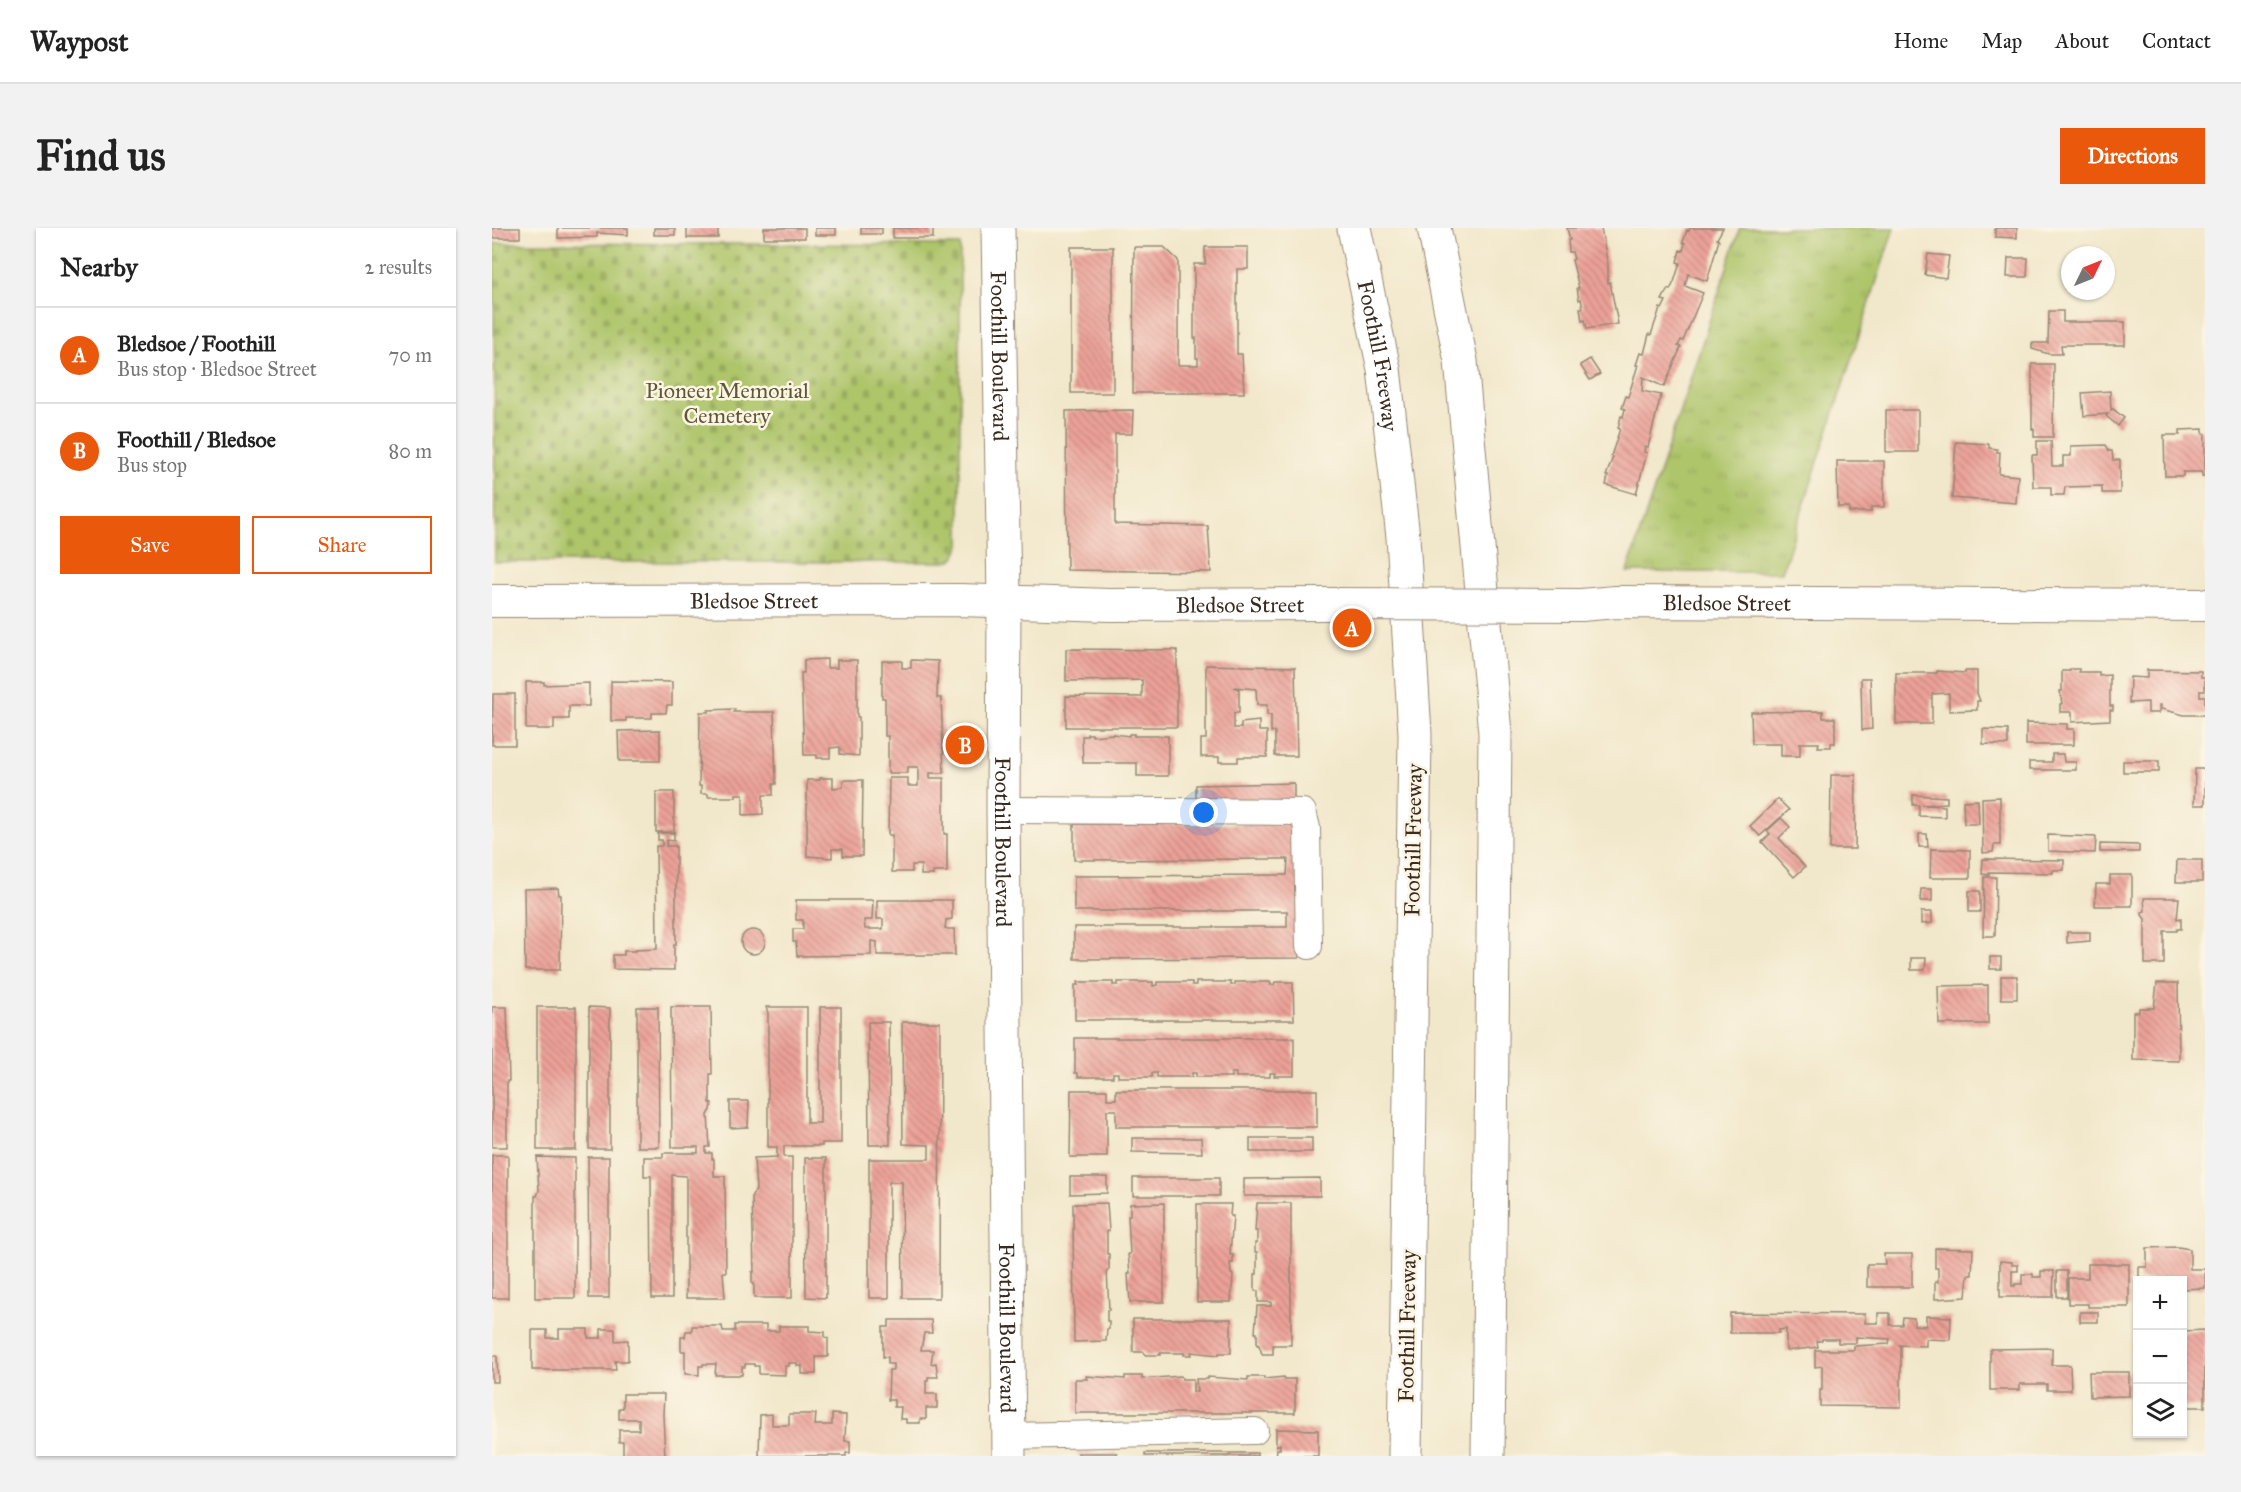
<!DOCTYPE html>
<html lang="en">
<head>
<meta charset="utf-8">
<style>
  body { margin:0; font-family:"IM FELL Great Primer",serif; background:#f2f2f2; color:#222 }
  .controls { position:absolute; right:18px; bottom:18px; display:grid; overflow:hidden; border-radius:0px; box-shadow:0 2px 4px #0004 }
  .controls button { width:54px; height:54px; display:grid; place-items:center; padding:0; border:0; border-bottom:2px solid #e0e0e0; background:#fff; color:#222; font:30px sans-serif }
  .compass { position:absolute; left:1569px; top:18px; width:54px; height:54px; border-radius:50%; background:#fff; box-shadow:0 2px 4px #0004; rotate:47deg }
  .you { position:absolute; left:712px; top:585px; width:21px; height:21px; margin:-15px; border:4px solid #fff; border-radius:50%; background:#1a73e8; box-shadow:0 0 0 9px #1a73e833 }
  .badge { display:grid; place-items:center; width:39px; height:39px; border-radius:50%; background:#ea580c; color:#fff; font-size:20px; font-weight:700 }
  .pin { position:absolute; translate:-50% -50%; border:3px solid #fff; box-shadow:0 2px 6px #0006 }
  .list { margin:0; padding:0; list-style:none }
  h2 { display:flex; justify-content:space-between; align-items:center; height:78px; margin:0; padding:0 24px; font-size:26px }
  h2 small { font-size:20px; font-weight:400; color:#767676 }
  .list li { display:grid; grid-template-columns:39px 1fr auto; gap:18px; align-items:center; box-sizing:border-box; height:96px; padding:0 24px; border-top:2px solid #e0e0e0 }
  .list b { display:block; font-size:22px; white-space:nowrap }
  .list p { margin:0; font-size:20px; white-space:nowrap; color:#767676 }
  .list em { font-size:20px; font-style:normal; color:#767676 }
  .actions { display:flex; gap:12px; padding:18px 24px }
  .actions a { flex:1; padding:14px 0; border:2px solid #ea580c; border-radius:0px; text-align:center; font-size:21px; color:#ea580c }
  .actions .main { background:#ea580c; color:#fff }
  .icon { flex:none; width:33px; height:33px; fill:none; stroke:currentColor; stroke-width:2; stroke-linecap:round; stroke-linejoin:round }
  .map { position:relative; flex:none; width:1713px; height:1228px; overflow:hidden; border-radius:0px }
  header { display:flex; align-items:center; gap:36px; box-sizing:border-box; height:84px; padding:0 30px; background:#fff; border-bottom:2px solid #e0e0e0 }
  header strong { font-size:28px }
  nav { display:flex; gap:33px; margin-inline-start:auto; font-size:21px }
  .intro { display:flex; align-items:center; justify-content:space-between; box-sizing:border-box; height:144px; padding:0 36px }
  h1 { margin:0; font-size:42px }
  .button { padding:15px 27px; border-radius:0px; background:#ea580c; color:#fff; font-size:21px; font-weight:700 }
  main { display:flex; gap:36px; padding:0 36px }
  aside { flex:1; background:#fff; border-radius:0px; box-shadow:0 2px 4px #0004 }
  .map>svg:first-child { display:block }
  .grass { fill:url(#grass-tufts); stroke:#747844; stroke-width:1.5 }
  .cemetery { fill:url(#cemetery-stones); stroke:#747844; stroke-width:1.5 }
  .building { fill:url(#building-back-hatch) }
  .lines { fill:none; stroke-linecap:round; stroke-linejoin:round }
  .minor-casing { stroke:#968874; stroke-width:28 }
  .tertiary-casing { stroke:#968874; stroke-width:34 }
  .primary-casing { stroke:#968874; stroke-width:35 }
  .motorway-casing { stroke:#968874; stroke-width:35 }
  .minor { stroke:#fff; stroke-width:26 }
  .tertiary { stroke:#fff; stroke-width:32 }
  .primary { stroke:#fff; stroke-width:33 }
  .motorway { stroke:#fff; stroke-width:33 }
  .tertiary-bridge-casing { stroke:#968874; stroke-width:34; stroke-linecap:butt }
  .tertiary-bridge { stroke:#fff; stroke-width:32 }
  .labels { text-anchor:middle; dominant-baseline:central; stroke-width:5; stroke-linejoin:round; paint-order:stroke }
  .street-label { font-size:22px; fill:#3b2a1e; stroke:#fcf5e5 }
  .park-label { font-size:22px; fill:#5e5835; stroke:#fcf5e5 }
</style>
</head>
<body>
<header>
<strong>Waypost</strong>
<nav><a>Home</a><a>Map</a><a>About</a><a>Contact</a></nav>
</header>
<div class="intro"><h1>Find us</h1><a class="button">Directions</a></div>
<main>
<aside>
<h2>Nearby<small>2 results</small></h2>
<ul class="list">
<li><span class="badge">A</span><div><b>Bledsoe / Foothill</b><p>Bus stop · Bledsoe Street</p></div><em>70 m</em></li>
<li><span class="badge">B</span><div><b>Foothill / Bledsoe</b><p>Bus stop</p></div><em>80 m</em></li>
</ul>
<div class="actions"><a class="main">Save</a><a>Share</a></div>
</aside>
<div class="map">
<svg width="1713" height="1228" viewBox="0 0 1713 1228">
  <defs>
    <pattern id="grass-tufts" width="24" height="20" patternUnits="userSpaceOnUse" patternTransform="scale(1.5)"><rect width="24" height="20" fill="#aec56a"/><path d="M3 7l-1-3M5 7V3M7 7l1-3M15 17l-1-3M17 17v-4M19 17l1-3" fill="none" stroke="#97a95b"/></pattern>
    <pattern id="cemetery-stones" width="16" height="16" patternUnits="userSpaceOnUse" patternTransform="scale(1.5)"><rect width="16" height="16" fill="#aec56a"/><path d="M2 7V4a2 2 0 0 1 4 0v3zM10 15v-3a2 2 0 0 1 4 0v3z" fill="#97a95b"/></pattern>
    <pattern id="building-back-hatch" width="6" height="6" patternUnits="userSpaceOnUse" patternTransform="scale(1.5)"><rect width="6" height="6" fill="#eca198"/><path d="M-1 5l2 2M0 0l6 6M5-1l2 2" fill="none" stroke="#c0837b"/></pattern>
  </defs>
  <rect width="100%" height="100%" fill="#fcf5e5"/>
  <filter id="ink" filterUnits="userSpaceOnUse"><feTurbulence type="fractalNoise" baseFrequency=".0167" numOctaves="2"/><feDisplacementMap in="SourceGraphic" scale="12" xChannelSelector="R" yChannelSelector="G"/><feConvolveMatrix kernelMatrix="1 2 1 2 8 2 1 2 1" color-interpolation-filters="sRGB"/></filter>
  <filter id="wash" filterUnits="userSpaceOnUse"><feTurbulence type="fractalNoise" baseFrequency=".008" numOctaves="4" result="noise"/><feDisplacementMap in="SourceGraphic" scale="24" xChannelSelector="R" yChannelSelector="G"/><feGaussianBlur stdDeviation="1.35" result="paint"/><feColorMatrix in="noise" values="0 0 0 0 0 0 0 0 0 0 0 0 0 0 0 0 0 1.4 0 .05"/><feComposite in="paint" operator="in"/></filter>
  <g filter="url(#wash)">
    <rect width="100%" height="100%" fill="#f1e7ca"/>
    <path class="grass" d="M1248,0H1402L1290,344H1135Z"/>
    <path class="cemetery" d="M2,15L468,17V316C466,326 462,333 452,334H3Z"/>
    <g id="blocks">
      <g class="building">
        <rect x="0" y="0" width="28" height="10"/>
        <path d="M66,0H136V7L105,5V9L66,10Z"/>
        <rect x="162" y="0" width="21" height="7"/>
        <rect x="195" y="0" width="31" height="10"/>
        <rect x="272" y="0" width="41" height="10"/>
        <rect x="323" y="0" width="21" height="7"/>
        <rect x="369" y="0" width="21" height="6"/>
        <rect x="401" y="0" width="40" height="10"/>
        <path d="M1075,0H1109L1116,37V55L1118,54L1126,96L1095,101L1093,92L1090,93L1088,80H1091L1089,71L1087,72L1085,60H1087L1080,32L1082,31L1080,24H1077L1076,12H1078Z"/>
        <path d="M1198,0H1231L1225,11L1227,12L1215,53L1196,46L1193,58L1211,65L1191,113L1189,112L1186,118L1189,119L1172,159L1151,149L1150,163L1169,167L1156,219L1153,218L1152,224L1155,225L1144,266L1114,257L1116,248H1114L1121,229L1119,228L1128,201L1126,200L1129,188L1131,189L1133,181L1130,180L1134,168L1136,169L1146,137H1144L1148,125L1152,126L1157,106L1159,107L1168,80L1170,81L1174,73L1170,72L1176,61L1178,62L1182,54L1188,35L1185,34L1188,22L1191,23L1193,15L1191,14L1195,2L1197,3Z"/>
        <path d="M1503,0H1525V10L1503,9Z"/>
        <rect x="579" y="19" width="42" height="146"/>
        <path d="M642,19H672L686,32V137H706V130H704V110H702V36H713V19H756V41H745V126H750L752,165H641Z"/>
        <path d="M1436,26L1457,28L1454,50L1433,47Z"/>
        <path d="M1516,30H1536L1535,49H1515Z"/>
        <path d="M1557,83H1571V94H1633V117H1569L1570,126H1557L1540,121V115H1556Z"/>
        <path d="M1098,131L1108,146L1098,152L1088,137Z"/>
        <path d="M1540,136H1562L1561,209H1542V201H1540Z"/>
        <path d="M1618,163L1619,182L1621,181L1632,190L1626,198L1614,188L1616,186L1592,188L1590,165Z"/>
        <path d="M641,182L640,206H623V296L716,298L719,344L575,342L574,183Z"/>
        <rect x="1394" y="182" width="32" height="42"/>
        <path d="M1711,201V206H1713V248H1710V244H1691V248H1673L1672,207H1688V202Z"/>
        <path d="M1545,213H1559L1560,238H1571V228H1579V218L1614,217L1617,223H1620L1621,232H1628V265H1610V258L1573,259L1572,267H1559V259H1541L1540,227H1545Z"/>
        <path d="M1464,214L1497,216V220L1505,221V224H1508L1507,246L1526,248L1524,275L1460,270Z"/>
        <path d="M1345,233H1392V279H1379V284H1357V279H1346Z"/>
        <path d="M574,421L685,422V499H574V468L650,469V452L574,453Z"/>
        <path d="M335,431V440H345V432H365V489H367V528L348,526V519L338,520V530H325V527H312L309,445H312V432Z"/>
        <path d="M419,432L446,433L445,470H449L452,545H438V550H452V606H455V644H441V647H429V637H420V644H400V607H396L397,550H416V558H426V539H416V545H396V508H393V470H390V433H410V440H419Z"/>
        <path d="M714,437L803,439L805,528H783V504H779V487H775V477H765L764,461L742,459L747,461V485H742V500H749V495L767,493V503H775V529H746V534H727V529H709V511H714Z"/>
        <path d="M1578,441H1587V444H1607V448L1618,447V478H1621V482H1618V492L1580,494V484H1568V476H1570L1568,463H1570V443H1578Z"/>
        <path d="M1655,442L1709,443V449H1713V463H1708V468H1713V487H1692L1669,481V477H1667V485H1656V474L1637,475L1638,449L1655,450Z"/>
        <path d="M1445,443L1473,445V443H1485V465L1488,473H1485V482L1457,483V465L1440,466V496H1404V445H1445Z"/>
        <path d="M1369,450H1378L1380,501L1370,502Z"/>
        <path d="M119,453L180,454V477H175L174,485H160V490H134V493H119Z"/>
        <path d="M34,454H52V457L97,455V478H77V491H62V501H34Z"/>
        <path d="M1,466H23V517H0Z"/>
        <path d="M243,481L242,484H282L284,556H281V567H271V586L251,587V566H244V569H216V566H209V558H207L208,484H216V482Z"/>
        <path d="M1331,483V490H1343V515H1339V519H1326L1327,515H1308V528H1289V516H1260L1259,484Z"/>
        <path d="M1534,495L1575,496V501H1582V517H1534Z"/>
        <path d="M1491,501L1516,502V517L1491,516Z"/>
        <path d="M168,502V533H127L126,503Z"/>
        <path d="M595,506H600V508L621,506L637,508V506H642V508H676V548H645V535H591L590,508H595Z"/>
        <path d="M1560,526H1571L1572,534H1584V542H1537V534H1560Z"/>
        <rect x="1631" y="533" width="36" height="11"/>
        <path d="M1703,541H1713V577H1702Z"/>
        <path d="M1339,547H1364L1363,621H1338Z"/>
        <path d="M328,550H341V560L351,559V552H371L370,628H351V621H340V630L315,628V552H328Z"/>
        <path d="M802,555V574L704,575V557Z"/>
        <rect x="164" y="564" width="18" height="40"/>
        <path d="M1421,567L1455,569V575L1430,577L1453,578V589L1427,588V577H1421Z"/>
        <path d="M1508,569V617H1502L1501,624L1491,625L1490,570Z"/>
        <path d="M1286,571L1297,582L1268,608L1258,598Z"/>
        <path d="M1486,572L1487,596H1472L1471,573Z"/>
        <path d="M1289,590L1298,599L1287,610L1313,639L1302,649L1270,614L1278,606L1275,603Z"/>
        <path d="M582,596H806L807,730L582,731V699H795V683H582V648L795,647L796,631L582,632Z"/>
        <path d="M166,605H182V613L175,612L174,618H184V717H182V742L121,741V727H132V723H143V722L165,721L164,618H170V612H166Z"/>
        <path d="M1427,606H1435L1436,619H1427Z"/>
        <path d="M1556,607L1604,609L1603,625L1556,623Z"/>
        <path d="M1608,616L1647,617V624H1608Z"/>
        <path d="M1439,621L1478,622V650H1438Z"/>
        <path d="M1491,631L1572,632V642H1561V645L1497,644V647L1490,646Z"/>
        <path d="M1685,632H1710V654H1684Z"/>
        <path d="M1618,647H1640V678H1603L1604,656H1618Z"/>
        <path d="M1492,649H1504L1503,708H1491Z"/>
        <path d="M66,660L67,667H69L68,742H33L32,661Z"/>
        <path d="M1429,661H1440V673H1428Z"/>
        <rect x="1477" y="663" width="11" height="21"/>
        <path d="M1652,670H1687L1685,691L1689,690V701H1685V703H1672V736H1653V691L1650,687V684L1653,683Z"/>
        <path d="M304,672H379L381,673L380,692H372L373,701H391V691H385V672H460V691L454,692L453,701H462L463,727H385V714L379,713V727L305,728L304,714H301V701H311V692H304Z"/>
        <path d="M1429,684H1440V695L1429,696Z"/>
        <circle cx="261" cy="714" r="12"/>
        <path d="M1575,704H1598V713L1575,715Z"/>
        <rect x="1498" y="729" width="11" height="12"/>
        <path d="M1419,730H1434L1433,742H1419Z"/>
        <rect x="1509" y="748" width="16" height="23"/>
        <path d="M586,754H621V757H626V754H661V758L665,757V754H700V757H704V754H739V757H743V754H778L779,757H782L783,754H801L802,792H583V757H587Z"/>
        <path d="M1665,755H1686L1687,833L1641,832V784H1647V780H1662Z"/>
        <path d="M1496,757V796H1447L1446,758Z"/>
        <path d="M0,779H15L17,853H15V919H0Z"/>
        <rect x="45" y="779" width="39" height="143"/>
        <path d="M97,779L118,780V921H97Z"/>
        <path d="M145,779H166L167,919H145Z"/>
        <path d="M179,779H219L220,846H218V875H220L219,882L216,887L218,919H214V925H220V931H222V948H233L234,1044H231L233,1070H194V948L180,947V1070H160L159,948H152V929H171V925H206V919H180Z"/>
        <path d="M274,779H315V895H328V779H349V915H330V918H292V929H300V1070H262V1055H260V1044H262L260,967L264,962L262,930L285,929V919H276V785Z"/>
        <path d="M376,794H397L398,917H377Z"/>
        <path d="M410,794H448L447,1070H411L410,954H397V1070H377V931H437V917L411,916Z"/>
        <path d="M583,810H802V848H782L783,845H778V849H744V845H739V849H704V845H700V849H665V845H660V849H626V845H621V849H586V845H583Z"/>
        <path d="M579,862H615V871H624V862H825V899H624V882H615V929H578Z"/>
        <path d="M238,873H257L256,899L238,900Z"/>
        <path d="M640,910H709L710,925L640,924Z"/>
        <rect x="758" y="910" width="62" height="14"/>
        <rect x="0" y="927" width="16" height="143"/>
        <path d="M45,929L83,930V1070H43V968H45L47,963Z"/>
        <path d="M96,929H117V1070H97Z"/>
        <path d="M313,930H334V1070L314,1069Z"/>
        <path d="M578,949H615V965L578,966Z"/>
        <rect x="641" y="950" width="86" height="18"/>
        <path d="M828,950V968H752V951Z"/>
        <path d="M615,975L617,1003H615V1026H617V1042H615L617,1082H615V1093H617V1101H615L614,1113L582,1114L581,976Z"/>
        <path d="M672,975V1074H638L636,1046H638L636,1026H638L636,988H638V976Z"/>
        <path d="M765,975H799V1117H781V1126H770L767,1117H765V1105H763L765,1078H779V1074H766V1063H763V1046H765V1024H763V1015H765V1003H763Z"/>
        <path d="M705,976H739L738,988H741L738,1027H741V1035H738L739,1046L741,1047L739,1074H705Z"/>
        <path d="M1686,1019L1698,1021V1041H1713V1060L1690,1061V1052H1647V1039H1655V1020Z"/>
        <path d="M1443,1020L1481,1021L1480,1047H1476L1474,1069L1443,1071V1054H1446V1040H1443Z"/>
        <path d="M1392,1026H1420V1059H1375V1036H1393Z"/>
        <path d="M1508,1033L1520,1034V1037H1526V1043H1520V1058H1523V1056H1530V1046H1541V1049H1549V1043H1562L1561,1069H1508Z"/>
        <path d="M1596,1036H1637V1079H1596V1076H1576V1050H1596Z"/>
        <rect x="1565" y="1043" width="10" height="26"/>
        <rect x="1588" y="1084" width="18" height="10"/>
        <path d="M1238,1085L1373,1086V1095H1386V1085H1398V1097H1410L1411,1089L1422,1090V1097L1434,1098V1088L1459,1089L1458,1112L1434,1111V1118L1406,1117L1409,1118V1179L1328,1178V1162H1330V1138L1323,1139V1122H1362V1118L1397,1116L1398,1111L1364,1109V1115H1346V1111H1330V1113H1325L1326,1119L1294,1123V1101L1287,1102V1105H1238Z"/>
        <path d="M641,1091H739V1125H727V1127L699,1124L700,1127H692V1125H668L669,1127H653L652,1124H641Z"/>
        <path d="M397,1092H439L440,1105H432L429,1122H441L439,1136L444,1135L446,1149H436V1153H434V1166H445V1180H434V1191H428V1195H414V1191H408L409,1179H402V1172H396L397,1142H401V1136H396V1129H391V1099H397Z"/>
        <path d="M243,1097H274V1103H287V1098H317V1103L333,1104V1109L336,1110V1129H324V1146H310V1138H305V1135H297V1138H293V1147L267,1146V1138H262V1136H253V1139H250V1147H223L224,1136H211V1138H207V1147L193,1146V1123H189V1109H193L194,1103H200V1098H230L231,1103H243Z"/>
        <path d="M67,1101H96V1110H109V1101H123V1113L136,1112V1133H123L124,1142H40V1102H55V1110H67Z"/>
        <path d="M1713,1102V1179H1690V1103Z"/>
        <path d="M1560,1120V1137H1578L1579,1162H1555V1156H1528V1162H1498V1121Z"/>
        <path d="M0,1128H5L6,1154H0Z"/>
        <path d="M1597,1144H1637V1168L1598,1169Z"/>
        <path d="M594,1148L633,1151V1148H650V1151L689,1148L690,1151H701V1164H705L704,1151H716V1149L756,1152V1149H772V1151L792,1149L793,1151H803V1185H583V1151H595Z"/>
        <path d="M131,1166H172L171,1187L173,1228H131V1214H127V1202H147V1191H127V1180H131Z"/>
        <path d="M280,1186V1197H297V1186H324L323,1197H340V1186L354,1187L353,1213H358V1225H354V1228H267L268,1187Z"/>
        <path d="M784,1201L826,1202V1228H784L785,1221H788V1216L784,1218Z"/>
        <rect x="586" y="1225" width="39" height="3"/>
        <rect x="653" y="1225" width="112" height="3"/>
      </g>
    </g>
  </g>
  <g filter="url(#ink)">
    <use href="#blocks" fill-opacity="0" stroke="#968874" stroke-width="1.5"/>
    <g class="lines">
      <g class="minor-casing">
        <g id="minor">
          <path d="M511,582L811,584L815,600L817,718"/>
          <path d="M517,1208L763,1203"/>
        </g>
      </g>
      <g class="tertiary-casing">
        <g id="tertiary">
          <path id="s1" d="M0,373L469,372L617,377L833,376"/>
          <path id="s2" d="M1089,377L1124,374L1713,377"/>
        </g>
      </g>
      <g class="primary-casing">
        <g id="primary">
          <path id="s3" d="M506,0L512,372L511,582L517,1228"/>
        </g>
      </g>
      <g class="motorway-casing">
        <g id="motorway">
          <path id="s4" d="M862,0L892,141L911,309L923,506L913,1228"/>
          <path d="M942,0L969,133L1003,505L996,1228"/>
        </g>
      </g>
      <use href="#minor" class="minor"/>
      <use href="#tertiary" class="tertiary"/>
      <use href="#primary" class="primary"/>
      <use href="#motorway" class="motorway"/>
      <g class="tertiary-bridge-casing">
        <path id="tertiary-bridge" d="M833,376L1089,377"/>
      </g>
      <use href="#tertiary-bridge" class="tertiary-bridge"/>
    </g>
  </g>
  <g class="labels">
    <g class="street-label">
      <text stroke="none"><textPath href="#s3" startOffset="128">Foothill Boulevard</textPath></text>
      <text stroke="none"><textPath href="#s4" startOffset="130">Foothill Freeway</textPath></text>
      <text stroke="none"><textPath href="#s1" startOffset="262">Bledsoe Street</textPath></text>
      <text stroke="none"><textPath href="#s2" startOffset="146">Bledsoe Street</textPath></text>
      <text stroke="none"><textPath href="#s1" startOffset="748">Bledsoe Street</textPath></text>
      <text transform="translate(921 612) rotate(-89)">Foothill Freeway</text>
      <text stroke="none"><textPath href="#s3" startOffset="614">Foothill Boulevard</textPath></text>
      <text transform="translate(915 1098) rotate(-89)">Foothill Freeway</text>
      <text stroke="none"><textPath href="#s3" startOffset="1100">Foothill Boulevard</textPath></text>
    </g>
    <g class="park-label">
      <text x="235" y="162">Pioneer Memorial<tspan x="235" dy="25">Cemetery</tspan></text>
    </g>
  </g>
</svg>
<div class="controls">
<button>+</button>
<button>−</button>
<button><svg class="icon" aria-label="layers" viewBox="0 0 24 24"><path d="M12 4l9 5-9 5-9-5zM3 14l9 5 9-5"/></svg></button>
</div>
<svg class="compass" viewBox="-18 -18 36 36"><path d="M0-13l5 13h-10z" fill="#e53935"/><path d="M0 13l5-13h-10z" fill="#767676"/></svg>
<div class="you"></div>
<div class="pin badge" style="left:860px;top:400px">A</div>
<div class="pin badge" style="left:473px;top:517px">B</div>
</div>
</main>
</body>
</html>
